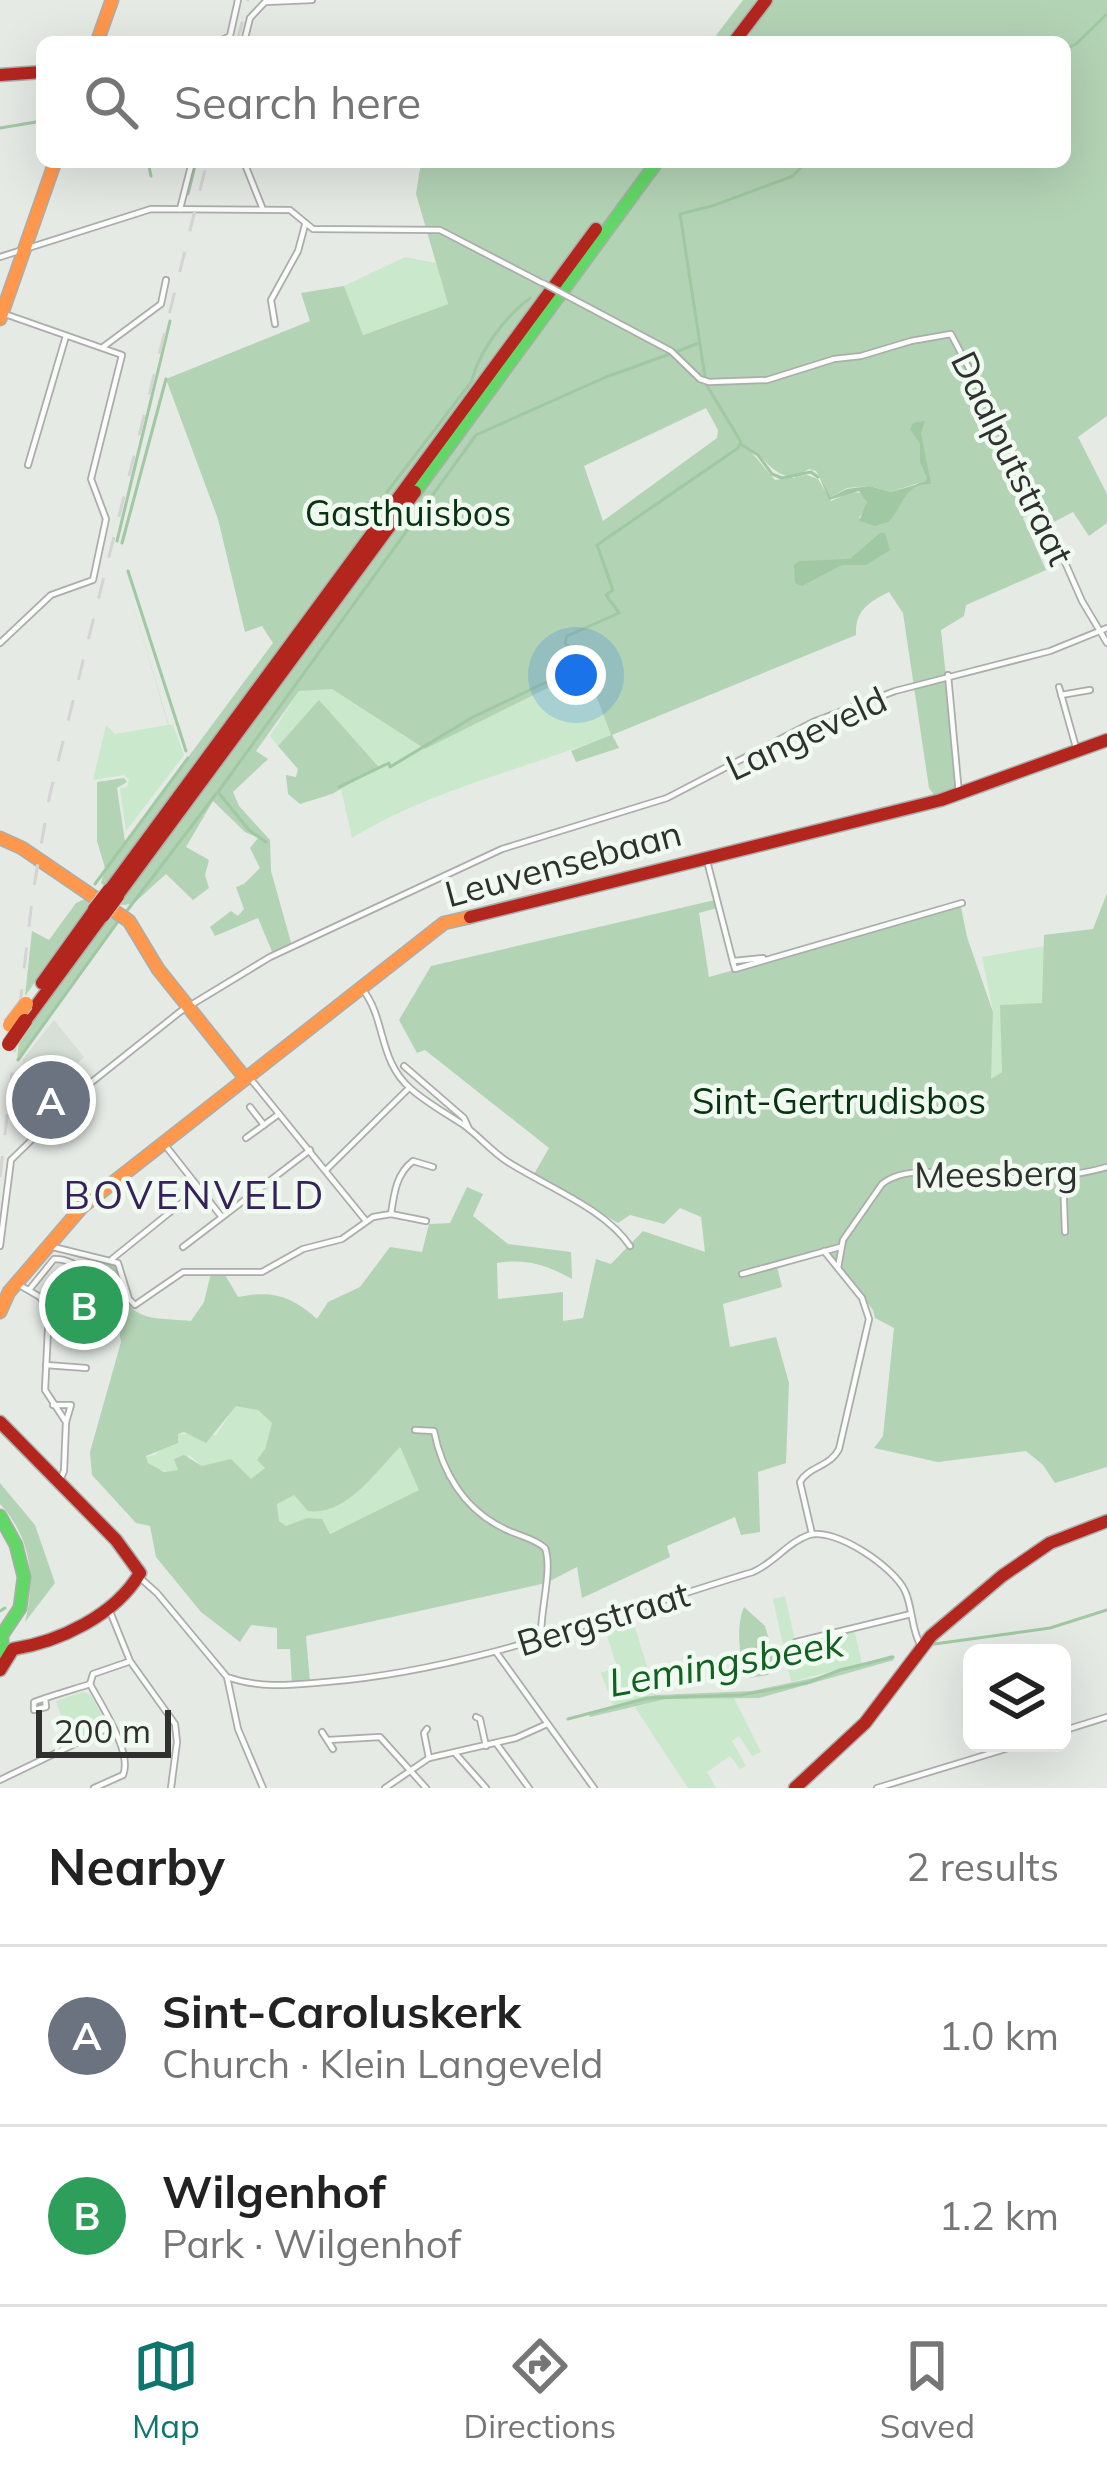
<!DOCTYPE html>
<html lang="en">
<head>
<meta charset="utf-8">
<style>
  body { margin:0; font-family:Mulish,sans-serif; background:#f6f6f6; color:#222 }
  .controls { position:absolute; right:36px; bottom:36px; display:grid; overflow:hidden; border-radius:18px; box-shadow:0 12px 48px #0002 }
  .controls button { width:108px; height:108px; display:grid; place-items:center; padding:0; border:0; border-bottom:3px solid #e0e0e0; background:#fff; color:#222; font:60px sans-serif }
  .scale { position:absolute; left:36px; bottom:30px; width:135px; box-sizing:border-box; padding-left:12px; border:6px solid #2e312e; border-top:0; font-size:33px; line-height:42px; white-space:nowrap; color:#2e312e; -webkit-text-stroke:9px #f0faf1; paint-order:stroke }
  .you { position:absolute; left:576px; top:675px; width:42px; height:42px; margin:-30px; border:9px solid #fff; border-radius:50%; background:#1a73e8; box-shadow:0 0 0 18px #1a73e833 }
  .badge { display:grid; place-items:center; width:78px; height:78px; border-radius:50%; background:#0f766e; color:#fff; font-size:39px; font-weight:700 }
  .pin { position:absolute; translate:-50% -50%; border:6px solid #fff; box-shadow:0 3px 12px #0006 }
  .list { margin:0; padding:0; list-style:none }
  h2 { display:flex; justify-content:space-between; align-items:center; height:156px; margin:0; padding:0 48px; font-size:51px }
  h2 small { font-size:39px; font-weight:400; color:#767676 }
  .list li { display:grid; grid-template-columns:78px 1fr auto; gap:36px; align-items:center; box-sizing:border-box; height:180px; padding:0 48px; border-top:3px solid #e0e0e0 }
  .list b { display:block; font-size:45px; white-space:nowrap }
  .list p { margin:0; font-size:39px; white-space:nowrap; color:#767676 }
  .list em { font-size:39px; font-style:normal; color:#767676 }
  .icon { flex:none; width:66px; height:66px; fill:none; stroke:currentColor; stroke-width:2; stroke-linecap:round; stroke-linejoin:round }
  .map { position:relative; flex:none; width:1107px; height:1788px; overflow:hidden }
  .search { position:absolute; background:#fff; box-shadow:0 12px 48px #0002; left:36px; right:36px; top:36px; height:132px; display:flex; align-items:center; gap:30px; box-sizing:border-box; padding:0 42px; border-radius:18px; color:#767676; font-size:45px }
  .sheet { height:516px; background:#fff }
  nav { display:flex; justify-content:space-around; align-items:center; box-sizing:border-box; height:168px; border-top:3px solid #e0e0e0; background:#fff; font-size:33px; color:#767676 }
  nav a { display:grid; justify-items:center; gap:6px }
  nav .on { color:#0f766e }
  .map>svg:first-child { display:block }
  .built { fill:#d6e0d6 }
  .green { fill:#cae8cc }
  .forest { fill:#b3d3b5; fill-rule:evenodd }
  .water { fill:#a0c8a2 }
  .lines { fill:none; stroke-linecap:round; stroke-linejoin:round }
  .stream { stroke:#a0c8a2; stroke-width:3 }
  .street-casing { stroke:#aaadaa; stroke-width:8 }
  .fast-casing { stroke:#aaadaa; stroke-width:15 }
  .slow-casing { stroke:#aaadaa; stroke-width:15 }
  .jam-casing { stroke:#aaadaa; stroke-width:15 }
  .street { stroke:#fbfcfb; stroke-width:4.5 }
  .fast { stroke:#63d668; stroke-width:12 }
  .slow { stroke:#ff974d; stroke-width:12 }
  .jam { stroke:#b3261e; stroke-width:12 }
  .rail { stroke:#d3d4d3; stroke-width:3; stroke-dasharray:21 21; stroke-linecap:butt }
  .street-bridge-casing { stroke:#aaadaa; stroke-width:8; stroke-linecap:butt }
  .slow-bridge-casing { stroke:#c4c7c4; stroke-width:16; stroke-linecap:butt }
  .jam-bridge-casing { stroke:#c4c7c4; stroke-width:16; stroke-linecap:butt }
  .street-bridge { stroke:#fbfcfb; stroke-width:4.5 }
  .slow-bridge { stroke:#ff974d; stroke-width:14 }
  .jam-bridge { stroke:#b3261e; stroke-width:14 }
  .labels { text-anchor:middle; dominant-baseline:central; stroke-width:9; stroke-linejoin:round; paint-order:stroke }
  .street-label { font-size:36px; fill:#2e312e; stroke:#f0faf1 }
  .park-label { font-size:36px; fill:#093211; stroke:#f0faf1 }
  .neighbourhood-label { font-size:39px; letter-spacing:3px; fill:#36215b; stroke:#f0faf1 }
  .water-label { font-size:39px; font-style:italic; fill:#106122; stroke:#f0faf1 }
</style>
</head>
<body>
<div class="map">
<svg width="1107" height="1788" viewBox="0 0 1107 1788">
  <rect width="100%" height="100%" fill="#e5eae5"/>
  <path class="built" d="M54,1020L84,1057L34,1101L19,1095L23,1059Z"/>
  <g class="green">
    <path d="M405,257L436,263L448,304L362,335L344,286Z"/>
    <path d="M124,574L169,725H173L184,755L126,831L120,788L127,787L129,780L124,775L93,780L106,725L115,734L168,725Z"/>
    <path d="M586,669L611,735C526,769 431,789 352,838L341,789L379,766L319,701L278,746L270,736L299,691L331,688L425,749Z"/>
    <path d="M1045,946L1043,1003L1002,1072L990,1080L993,1012L982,957Z"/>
    <path d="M236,1405L258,1410L272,1423L265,1449V1468L251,1480L202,1466L189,1455L179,1470C165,1472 151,1471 145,1457L155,1455L178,1434L216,1435Z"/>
    <path d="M399,1446L420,1490L329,1534L307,1518L286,1527L279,1521L277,1503L294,1494L361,1485Z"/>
    <path d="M785,1596L796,1645L854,1629L862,1663L791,1682L773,1599Z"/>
    <path d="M630,1612L656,1695L613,1705L601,1673L617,1667L602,1620Z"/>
    <path d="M82,1692L90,1694L105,1721L97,1730L70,1740L56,1701Z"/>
    <path d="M734,1698L761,1752L752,1756L739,1736L732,1741L746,1766L740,1769L730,1756L707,1772L716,1788H688L635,1707L666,1699Z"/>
  </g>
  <g class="forest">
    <path d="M743,0H1107V416L1078,437L1107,494V523L1089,536L1073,512L1050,524L1043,507L1023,518L1046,570L966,605L964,616L941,630L958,790L935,796L929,788L903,613L889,592C869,602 855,610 856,635L612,735L619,748L576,762L571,751L611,735L586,669L425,749L332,689L299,691L256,751L268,759L233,792L239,806L270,840L271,871L292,946L273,954L258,918L215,936L210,927L231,911L238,916L244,909L236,887L244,884L260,868L250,848L258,838L245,832L213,801L186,847L209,860L205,875L209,888L193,900L166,874L133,904L121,905L101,883L105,868L97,841V782L124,778L127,782L117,788L125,842L273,643L262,626L245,632L218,519L166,379L310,321L301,293L344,286L363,335L448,304L416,194L421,162H1065V42H711ZM706,408L718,430L717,438L603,521L584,466ZM752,453C767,457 768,473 794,478L809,469L816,471L831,497L847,488L869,486L891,492L918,483C900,497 888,521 864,523L859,517L866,510L867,500L862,493L851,492L831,501L818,479L807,475L775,480Z"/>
    <path d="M319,700L379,767L332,794L300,804L288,794L286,775L296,777L298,769L278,746Z"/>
    <path d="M1107,893V1467L1055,1483L1043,1465L1026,1451L938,1462L874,1448L883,1436L894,1328L875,1318L873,1310L827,1253L777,1267L782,1287L723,1304L730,1347L776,1337L789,1383L786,1463L758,1472L760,1532L741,1535L735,1517L667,1546L670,1557L582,1598L577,1567L546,1583L306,1636L310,1682L292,1684L290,1649H277V1628L251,1625L240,1642L201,1612L156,1557L150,1526L136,1523L92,1475L90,1452L121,1342L110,1274L100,1259L110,1260C120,1271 121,1281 125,1295C131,1323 168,1318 191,1321L204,1302L211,1273H224L238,1297C272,1290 292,1296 317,1319L328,1302L360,1287L390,1247L422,1252L429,1224L450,1223L467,1187L483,1194L473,1216L508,1244L571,1252L572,1279C547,1265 526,1258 497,1263L498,1299L563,1292V1321L583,1318L596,1259L611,1264L643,1231L705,1252L701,1217L680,1208L664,1224L630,1215L618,1223L534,1174L549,1148L425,1050L417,1053L399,1020L431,966L715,900L717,908L699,913L709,977L961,907L967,937L993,1012L991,1079L1002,1072L1000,1005L1042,1003L1044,935L1093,929ZM236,1406L258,1410L272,1423L265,1449L257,1460L265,1468L251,1479L231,1459L202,1466L184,1455L174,1459L178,1470L164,1472L148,1463L146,1456L178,1443V1434L184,1432L206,1443ZM400,1447L419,1490L330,1534L322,1519L307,1518L286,1526L279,1521L277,1504L294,1495L308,1511C347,1516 376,1471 400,1447Z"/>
    <path d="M87,898L93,902L25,996L32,931L49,940L76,903Z"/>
    <path d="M112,913L119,919L117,923L17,1061L19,1040L25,1031Z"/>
    <path d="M0,1483L35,1525L55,1583L25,1622C36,1579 31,1537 0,1504Z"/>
    <path d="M744,1607L765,1626L776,1664L768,1675L749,1678C738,1660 736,1625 744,1607Z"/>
    <path d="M892,1655L894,1660L759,1698L666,1699L590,1717L588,1713L656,1695L752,1691L813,1678Z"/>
  </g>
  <g class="water">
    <path d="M925,421L921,433L931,484C903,483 904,507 888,522L875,526L859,521L867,502L859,491L829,500L819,476L831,497L847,489L869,486L891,492L925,482L927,478L920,462V444L910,429L913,423Z"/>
    <path d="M880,533H885L890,550L866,565H842L802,586L795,583L794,565L800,561L850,559Z"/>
  </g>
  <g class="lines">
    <g class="stream">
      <path d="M1065,49L1076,44L1107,14"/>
      <path d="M0,128L42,121"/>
      <path d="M148,162L151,176"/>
      <path d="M188,194L196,162"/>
      <path d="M678,351L699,343"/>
      <path d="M705,377L680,214L712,206L793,176L806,162"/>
      <path d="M742,445L758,455L772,474L782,478L811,472L818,477"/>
      <path d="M387,492L472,381C478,352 507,315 530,298"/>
      <path d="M117,541L170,321"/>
      <path d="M122,543L166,379"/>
      <path d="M128,571L186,751"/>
      <path d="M339,787L389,763L390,767L473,717L580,666L577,654L565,643L567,636L619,613L606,595L613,590L597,545L738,448L741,442L707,386"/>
      <path d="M266,842L249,830L218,792L476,435L606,377L670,354"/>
      <path d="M95,884L188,758"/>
      <path d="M126,912L216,794"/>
      <path d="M18,1060L119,920"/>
      <path d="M0,1611L5,1608"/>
      <path d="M927,1645L1050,1628L1107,1610"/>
      <path d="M568,1719L647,1698L741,1695L807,1683L840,1670L893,1657"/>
    </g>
    <g class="street-casing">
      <g id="street">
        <path d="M218,42L230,36L238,0"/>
        <path d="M244,42L250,18L265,2L312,0"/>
        <path d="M244,162L262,207"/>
        <path d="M180,209L192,162"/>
        <path d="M0,257L151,209L290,210L313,229L440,230L542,283"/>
        <path d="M571,298L671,351L700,379L709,382L767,380L834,359L861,356L911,341L951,334L1035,494L1082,601L1107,643"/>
        <path d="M275,324L271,300L298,251L305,225"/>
        <path d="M103,347L161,304L166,280"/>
        <path d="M28,465L66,336"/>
        <path d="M0,643L51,595L93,580L106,519L91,479L122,355L2,313"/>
        <path d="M948,675L959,794"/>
        <path d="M1059,687L1077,751"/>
        <path d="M1061,695L1090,690"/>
        <path d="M706,857L733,962"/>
        <path d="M734,961L763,958"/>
        <path d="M733,962L735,969L962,903"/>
        <path d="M363,990C386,1019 378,1061 411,1089C427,1103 447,1114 465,1126C480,1137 492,1152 508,1162C547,1187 604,1208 630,1246"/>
        <path d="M404,1066L464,1118L469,1129"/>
        <path d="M65,1077L79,1093"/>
        <path d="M249,1077L366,1221"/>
        <path d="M250,1107L264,1125"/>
        <path d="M246,1138L279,1114"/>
        <path d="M165,1145L221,1216"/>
        <path d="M326,1170L407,1090"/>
        <path d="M1063,1176L1065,1232"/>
        <path d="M391,1214C394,1194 396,1174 413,1161L433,1167"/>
        <path d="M0,1246L11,1160L88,1085L181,1011L270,957L502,849L667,798L813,722L895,691L1050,651L1107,628"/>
        <path d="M53,1247L118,1263L129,1299L135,1305L183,1272H262L303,1249L342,1239L373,1217L391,1214L426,1221"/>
        <path d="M183,1247L310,1150"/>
        <path d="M112,1259L200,1188"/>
        <path d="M838,1268L843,1240L882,1184C911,1161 968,1178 1003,1178C1039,1178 1073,1177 1107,1167"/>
        <path d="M742,1274L840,1247"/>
        <path d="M16,1283L40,1297L49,1309L45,1390L66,1422L64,1471L60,1480"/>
        <path d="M29,1290L54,1259C88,1259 95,1293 100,1320L50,1317"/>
        <path d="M61,1318L78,1296"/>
        <path d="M46,1365L86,1368"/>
        <path d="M53,1405H71L66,1422"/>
        <path d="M415,1430L434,1431C442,1472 464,1509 503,1528C517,1536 533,1537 545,1548C553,1569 540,1611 541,1637"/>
        <path d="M812,1534L800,1482C809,1466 830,1467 839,1449L869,1319L862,1298L824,1251"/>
        <path d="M139,1577L157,1593L227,1677L238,1729L263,1788"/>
        <path d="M109,1609L130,1661L175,1724L177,1742L171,1788"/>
        <path d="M796,1642L911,1614"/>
        <path d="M496,1652L594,1788"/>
        <path d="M227,1677C261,1689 291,1685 326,1682C473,1670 613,1614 753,1572C774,1563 788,1542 809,1535C835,1527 894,1567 905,1591C913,1608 911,1630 921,1646"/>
        <path d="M90,1684C101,1705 133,1753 123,1775L94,1788"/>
        <path d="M45,1698L46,1707L34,1710V1702C53,1695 71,1690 90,1684L93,1674L128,1662"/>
        <path d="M476,1717L480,1719L486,1746"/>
        <path d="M427,1729L424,1733L429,1758"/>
        <path d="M1062,1731L1107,1717"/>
        <path d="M322,1732L333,1749"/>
        <path d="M328,1740L380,1737L426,1788"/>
        <path d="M496,1743L529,1788"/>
        <path d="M455,1753L486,1788"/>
        <path d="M0,1780L112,1726"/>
        <path d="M385,1788L429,1758L516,1738L547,1724"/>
        <path d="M877,1788L1025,1743"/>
      </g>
    </g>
    <g class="fast-casing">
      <g id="fast">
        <path d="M415,492L657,162"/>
        <path d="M0,1516L16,1545L24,1577L20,1608L2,1635V1655"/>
      </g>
    </g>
    <g class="slow-casing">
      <g id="slow">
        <path d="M97,42L112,0"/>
        <path d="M0,319L55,162"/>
        <path d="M0,838L22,848L129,921L158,969L245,1078"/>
        <path d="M0,1312L9,1292L82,1207L444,923L470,917"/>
      </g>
    </g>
    <g class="jam-casing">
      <g id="jam">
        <path d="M734,42L766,0"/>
        <path d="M0,75L42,72"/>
        <path d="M109,891L596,229"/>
        <path d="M117,896L415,492"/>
        <path d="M470,917L941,800L1107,740"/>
        <path d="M42,983L95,909"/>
        <path d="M25,1021L103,915"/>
        <path d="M0,1422L116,1540L140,1573C115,1616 58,1642 13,1649L0,1670"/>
        <path d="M795,1788L865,1723L931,1636L1002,1576L1050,1543L1107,1521"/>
      </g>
    </g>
    <use href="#street" class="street"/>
    <use href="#fast" class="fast"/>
    <use href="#slow" class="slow"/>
    <use href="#jam" class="jam"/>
    <g class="rail">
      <path d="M237,42L248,0"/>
      <path d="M0,1177L33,892L50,794L207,162"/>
    </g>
    <g class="street-bridge-casing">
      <path id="street-bridge" d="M543,283L571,298"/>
    </g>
    <g class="slow-bridge-casing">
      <path id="slow-bridge" d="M10,1025L26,1004"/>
    </g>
    <g class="jam-bridge-casing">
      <g id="jam-bridge">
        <path d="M95,909L109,891"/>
        <path d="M103,915L117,896"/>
        <path d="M9,1044L25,1021"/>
      </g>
    </g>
    <use href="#street-bridge" class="street-bridge"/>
    <use href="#slow-bridge" class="slow-bridge"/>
    <use href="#jam-bridge" class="jam-bridge"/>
  </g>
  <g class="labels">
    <g class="street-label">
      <text transform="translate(1013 458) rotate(64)">Daalputstraat</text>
      <text transform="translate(806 733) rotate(-25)">Langeveld</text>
      <text transform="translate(563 863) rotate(-15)">Leuvensebaan</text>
      <text transform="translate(996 1173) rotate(-1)">Meesberg</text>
      <text transform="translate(603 1618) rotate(-17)">Bergstraat</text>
    </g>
    <g class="park-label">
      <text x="408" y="512">Gasthuisbos</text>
      <text x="839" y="1100">Sint-Gertrudisbos</text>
    </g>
    <g class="neighbourhood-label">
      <text x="195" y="1194">BOVENVELD</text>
    </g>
    <g class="water-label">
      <text transform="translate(726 1662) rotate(-10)">Lemingsbeek</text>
    </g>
  </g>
</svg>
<div class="controls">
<button><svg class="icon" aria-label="layers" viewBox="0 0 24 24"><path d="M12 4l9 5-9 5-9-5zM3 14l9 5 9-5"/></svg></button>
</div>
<div class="scale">200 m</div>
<div class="you"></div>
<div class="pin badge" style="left:51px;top:1100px;background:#6b7280">A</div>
<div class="pin badge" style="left:84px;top:1305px;background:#2e9e5b">B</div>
<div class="search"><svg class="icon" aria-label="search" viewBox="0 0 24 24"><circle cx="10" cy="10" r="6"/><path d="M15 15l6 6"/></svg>Search here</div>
</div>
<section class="sheet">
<h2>Nearby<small>2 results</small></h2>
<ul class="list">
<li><span class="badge" style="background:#6b7280">A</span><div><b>Sint-Caroluskerk</b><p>Church · Klein Langeveld</p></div><em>1.0 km</em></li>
<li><span class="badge" style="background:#2e9e5b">B</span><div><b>Wilgenhof</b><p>Park · Wilgenhof</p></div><em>1.2 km</em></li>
</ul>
</section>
<nav>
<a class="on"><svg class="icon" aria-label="map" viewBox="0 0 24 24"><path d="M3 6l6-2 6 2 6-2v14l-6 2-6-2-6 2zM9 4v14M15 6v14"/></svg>Map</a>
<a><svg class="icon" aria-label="directions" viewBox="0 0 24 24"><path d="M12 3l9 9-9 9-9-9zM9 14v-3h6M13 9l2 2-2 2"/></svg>Directions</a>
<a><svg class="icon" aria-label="saved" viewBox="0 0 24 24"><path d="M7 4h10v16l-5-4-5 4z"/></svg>Saved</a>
</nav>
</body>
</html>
